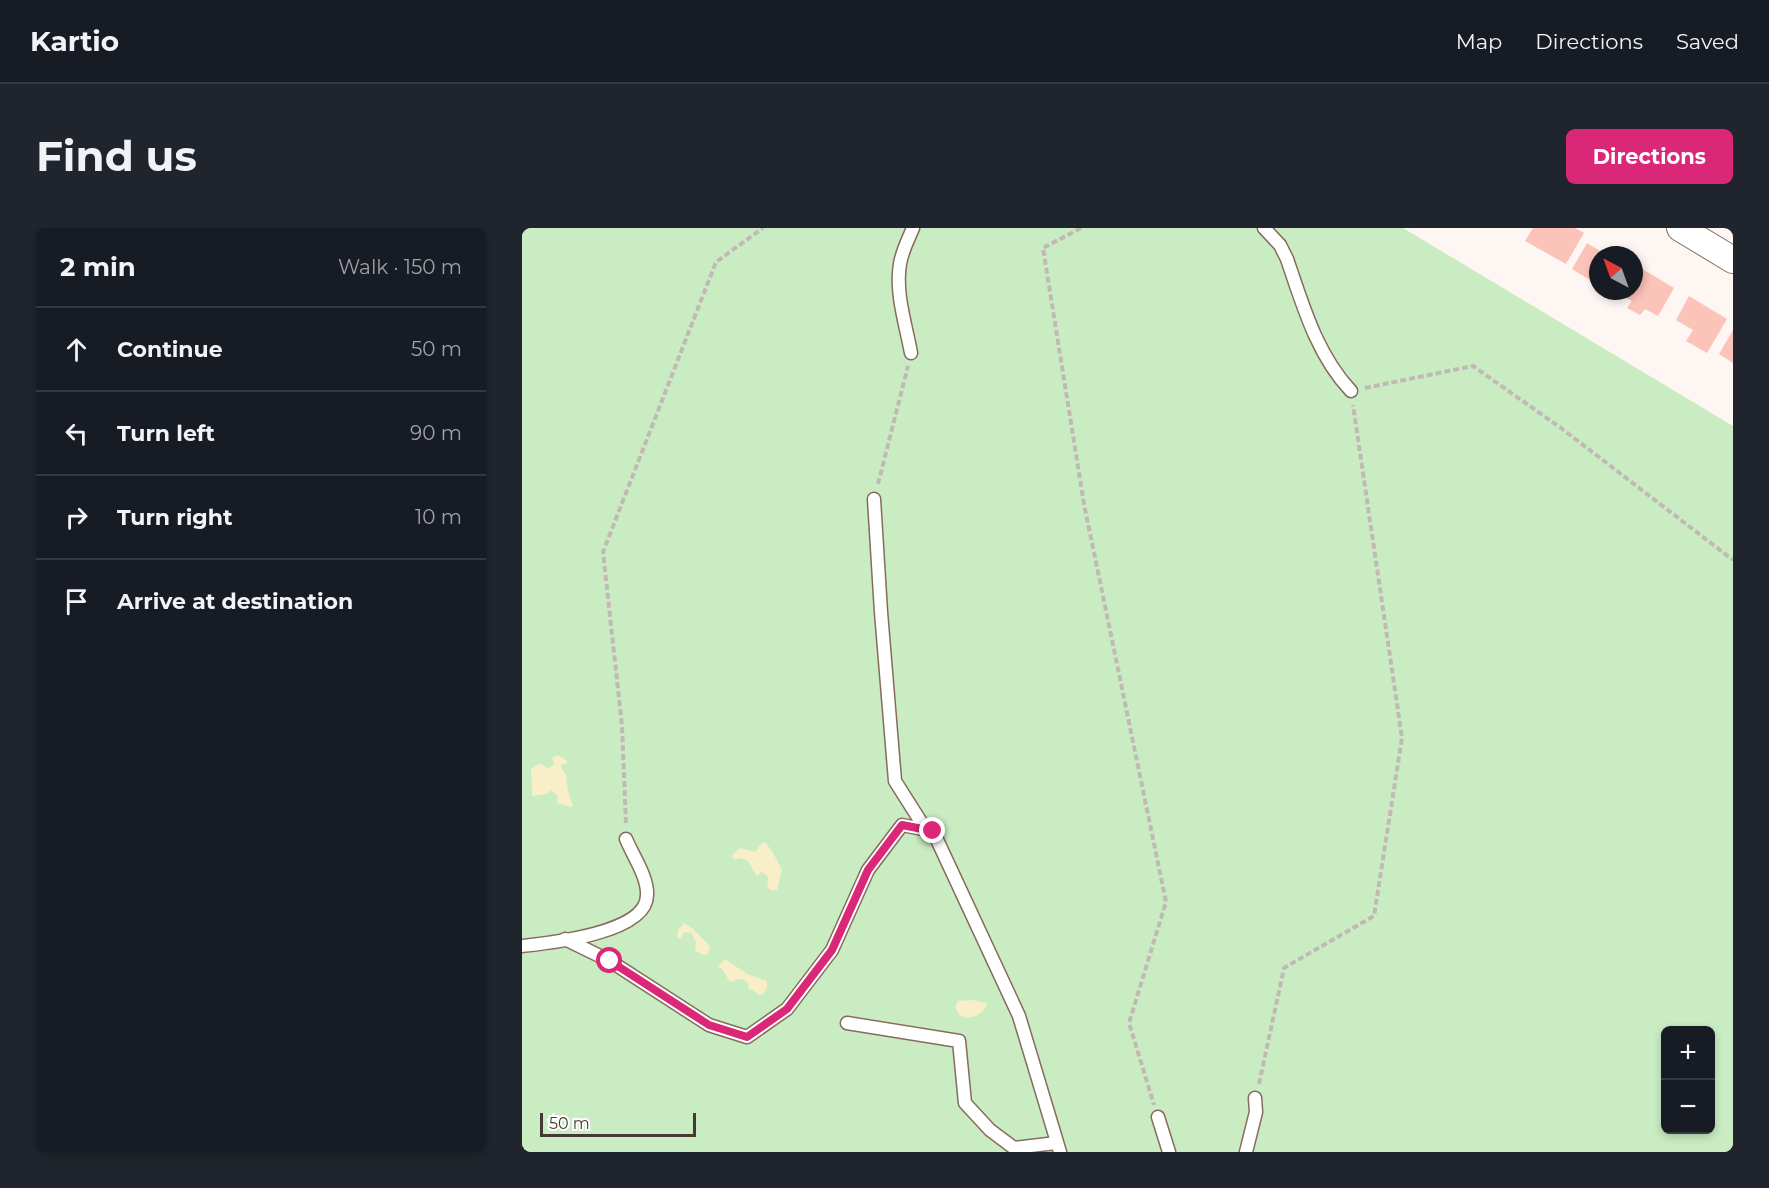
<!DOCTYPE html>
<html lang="en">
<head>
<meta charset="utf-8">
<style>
  body { margin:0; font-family:Montserrat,sans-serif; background:#20242c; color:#f1f3f6 }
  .controls { position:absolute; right:18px; bottom:18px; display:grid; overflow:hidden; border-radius:9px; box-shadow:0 3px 9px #0003 }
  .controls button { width:54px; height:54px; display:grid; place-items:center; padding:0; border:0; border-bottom:2px solid #363941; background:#171b24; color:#f1f3f6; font:30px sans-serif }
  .compass { position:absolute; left:1067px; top:18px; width:54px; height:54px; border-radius:50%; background:#171b24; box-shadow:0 3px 9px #0003; rotate:319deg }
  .scale { position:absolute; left:18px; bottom:15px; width:156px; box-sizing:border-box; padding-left:6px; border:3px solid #463933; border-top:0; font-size:16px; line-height:21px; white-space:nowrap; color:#463933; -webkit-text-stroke:4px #fff; paint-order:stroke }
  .stop { position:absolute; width:18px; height:18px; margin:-14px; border:4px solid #db2777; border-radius:50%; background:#fff }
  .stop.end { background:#db2777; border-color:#fff; box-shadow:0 2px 6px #0008 }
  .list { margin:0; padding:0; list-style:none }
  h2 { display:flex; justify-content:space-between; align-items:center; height:78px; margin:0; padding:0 24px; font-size:26px }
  h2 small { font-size:20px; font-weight:400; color:#9ea1a6 }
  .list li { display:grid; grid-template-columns:39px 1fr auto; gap:18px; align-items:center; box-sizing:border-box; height:84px; padding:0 24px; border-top:2px solid #363941 }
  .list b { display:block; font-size:22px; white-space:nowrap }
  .list em { font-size:20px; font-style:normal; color:#9ea1a6 }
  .icon { flex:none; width:33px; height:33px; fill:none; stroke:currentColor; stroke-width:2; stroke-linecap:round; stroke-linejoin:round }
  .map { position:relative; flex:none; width:1211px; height:924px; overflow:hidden; border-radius:9px }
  header { display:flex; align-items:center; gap:36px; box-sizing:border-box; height:84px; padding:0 30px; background:#171b24; border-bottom:2px solid #363941 }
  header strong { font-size:28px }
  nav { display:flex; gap:33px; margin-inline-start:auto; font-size:21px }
  .intro { display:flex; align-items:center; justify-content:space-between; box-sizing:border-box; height:144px; padding:0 36px }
  h1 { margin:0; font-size:42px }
  .button { padding:15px 27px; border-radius:9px; background:#db2777; color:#fff; font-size:21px; font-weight:700 }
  main { display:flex; gap:36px; padding:0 36px }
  aside { flex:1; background:#171b24; border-radius:9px; box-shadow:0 3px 9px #0003 }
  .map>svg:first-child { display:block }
  .green { fill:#c9ecc3; fill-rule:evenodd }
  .sand { fill:#f8eec8 }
  .building { fill:#fcc3b9 }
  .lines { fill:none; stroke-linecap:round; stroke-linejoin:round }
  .lane-casing { stroke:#876b5c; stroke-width:15 }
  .street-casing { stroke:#876b5c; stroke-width:28 }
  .path { stroke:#c2b9b6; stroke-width:4; stroke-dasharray:6 3; stroke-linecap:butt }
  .lane { stroke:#fff; stroke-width:12 }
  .street { stroke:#fff; stroke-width:26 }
  .route { stroke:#db2777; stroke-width:8 }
</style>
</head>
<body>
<header>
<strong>Kartio</strong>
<nav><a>Map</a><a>Directions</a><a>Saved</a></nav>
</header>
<div class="intro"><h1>Find us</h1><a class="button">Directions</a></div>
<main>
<aside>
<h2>2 min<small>Walk · 150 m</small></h2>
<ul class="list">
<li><svg class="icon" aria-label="ahead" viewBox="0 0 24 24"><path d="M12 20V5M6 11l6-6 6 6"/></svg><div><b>Continue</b></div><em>50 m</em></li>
<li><svg class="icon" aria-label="left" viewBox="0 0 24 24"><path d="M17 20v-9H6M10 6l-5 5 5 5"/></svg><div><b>Turn left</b></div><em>90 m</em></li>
<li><svg class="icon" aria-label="right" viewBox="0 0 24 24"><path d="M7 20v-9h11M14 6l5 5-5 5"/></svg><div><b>Turn right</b></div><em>10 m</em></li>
<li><svg class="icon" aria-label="arrive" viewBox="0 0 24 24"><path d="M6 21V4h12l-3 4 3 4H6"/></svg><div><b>Arrive at destination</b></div></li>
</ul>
</aside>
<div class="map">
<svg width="1211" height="924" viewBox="0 0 1211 924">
  <rect width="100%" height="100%" fill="#fdf6f3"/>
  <path class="green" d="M0,0H881L1211,198V924H0ZM1144,802H1188V902H1144Z"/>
  <g class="sand">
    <path d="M36,527L45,533V536H40L39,540L44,547L46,564L51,577L49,579L35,575L36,568L29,562L24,566L11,568L10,566L9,541L18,535L25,540L29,539L32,536L30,530Z"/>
    <path d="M243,614L250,623L260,642L255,662L251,663L246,660C244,653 250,648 239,644L235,648L226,633L219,630L213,632L210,629L211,626L218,620L233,624L240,615Z"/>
    <path d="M162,695L170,700L188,718C187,730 180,728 173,722L174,714L169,705L162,704L159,710H155L156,702Z"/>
    <path d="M203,731L225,746L245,753V760L241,766L237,767L231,762H227L226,755C220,748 216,752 209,754C203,749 205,744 196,738Z"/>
    <path d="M450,772L465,775C462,786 454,789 443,790L437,786L433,779L436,773Z"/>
  </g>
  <g class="building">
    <path d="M1011,0H1053L1062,5L1044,36L1003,13Z"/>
    <path d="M1065,15L1083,26L1086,20L1098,27H1076V57L1050,41Z"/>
    <path d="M1117,39L1152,60L1136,88L1123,81L1118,87L1105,80L1110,73L1100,67L1103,63H1112V48Z"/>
    <path d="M1167,68L1205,91L1185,125L1164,113L1171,102L1154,92Z"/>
    <path d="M1211,102V135L1197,126Z"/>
  </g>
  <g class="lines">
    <g class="lane-casing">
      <g id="lane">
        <path d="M742,0L758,17L765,31C781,78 795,127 829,163"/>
        <path d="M389,125C384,97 373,65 378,36C380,23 386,12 391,0"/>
        <path d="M352,271L359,384L373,553L404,602"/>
        <path d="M43,711L88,733L187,797L225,809L265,781L310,722L346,642L380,597L411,603L497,788L538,924"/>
        <path d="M0,718C28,715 125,705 125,667C126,649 111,628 104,611"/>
        <path d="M325,795L437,813L443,875L468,902L492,920L534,915"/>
        <path d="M636,889L647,924"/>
        <path d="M724,924L734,884L733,870"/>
      </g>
    </g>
    <g class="street-casing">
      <path id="street" d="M1158,0L1211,32"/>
    </g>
    <g class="path">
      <path d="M559,0L521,20L562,276L644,674L607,795L632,877"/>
      <path d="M843,160L951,138L1039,200L1211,332"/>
      <path d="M356,256L386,138"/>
      <path d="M104,595L100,498L81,324L194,34L241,0"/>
      <path d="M737,856L762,740L852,688L880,510L831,177"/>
    </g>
    <use href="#lane" class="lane"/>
    <use href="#street" class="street"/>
  </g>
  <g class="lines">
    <path class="route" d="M88,733L187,797L225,809L265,781L310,722L346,642L380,597L411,603"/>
  </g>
</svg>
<div class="controls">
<button>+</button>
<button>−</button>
</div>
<svg class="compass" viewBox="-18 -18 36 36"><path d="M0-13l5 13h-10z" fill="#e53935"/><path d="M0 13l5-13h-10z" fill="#9ea1a6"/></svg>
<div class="scale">50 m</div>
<div class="stop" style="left:88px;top:733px"></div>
<div class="stop end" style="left:411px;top:603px"></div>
</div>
</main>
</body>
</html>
